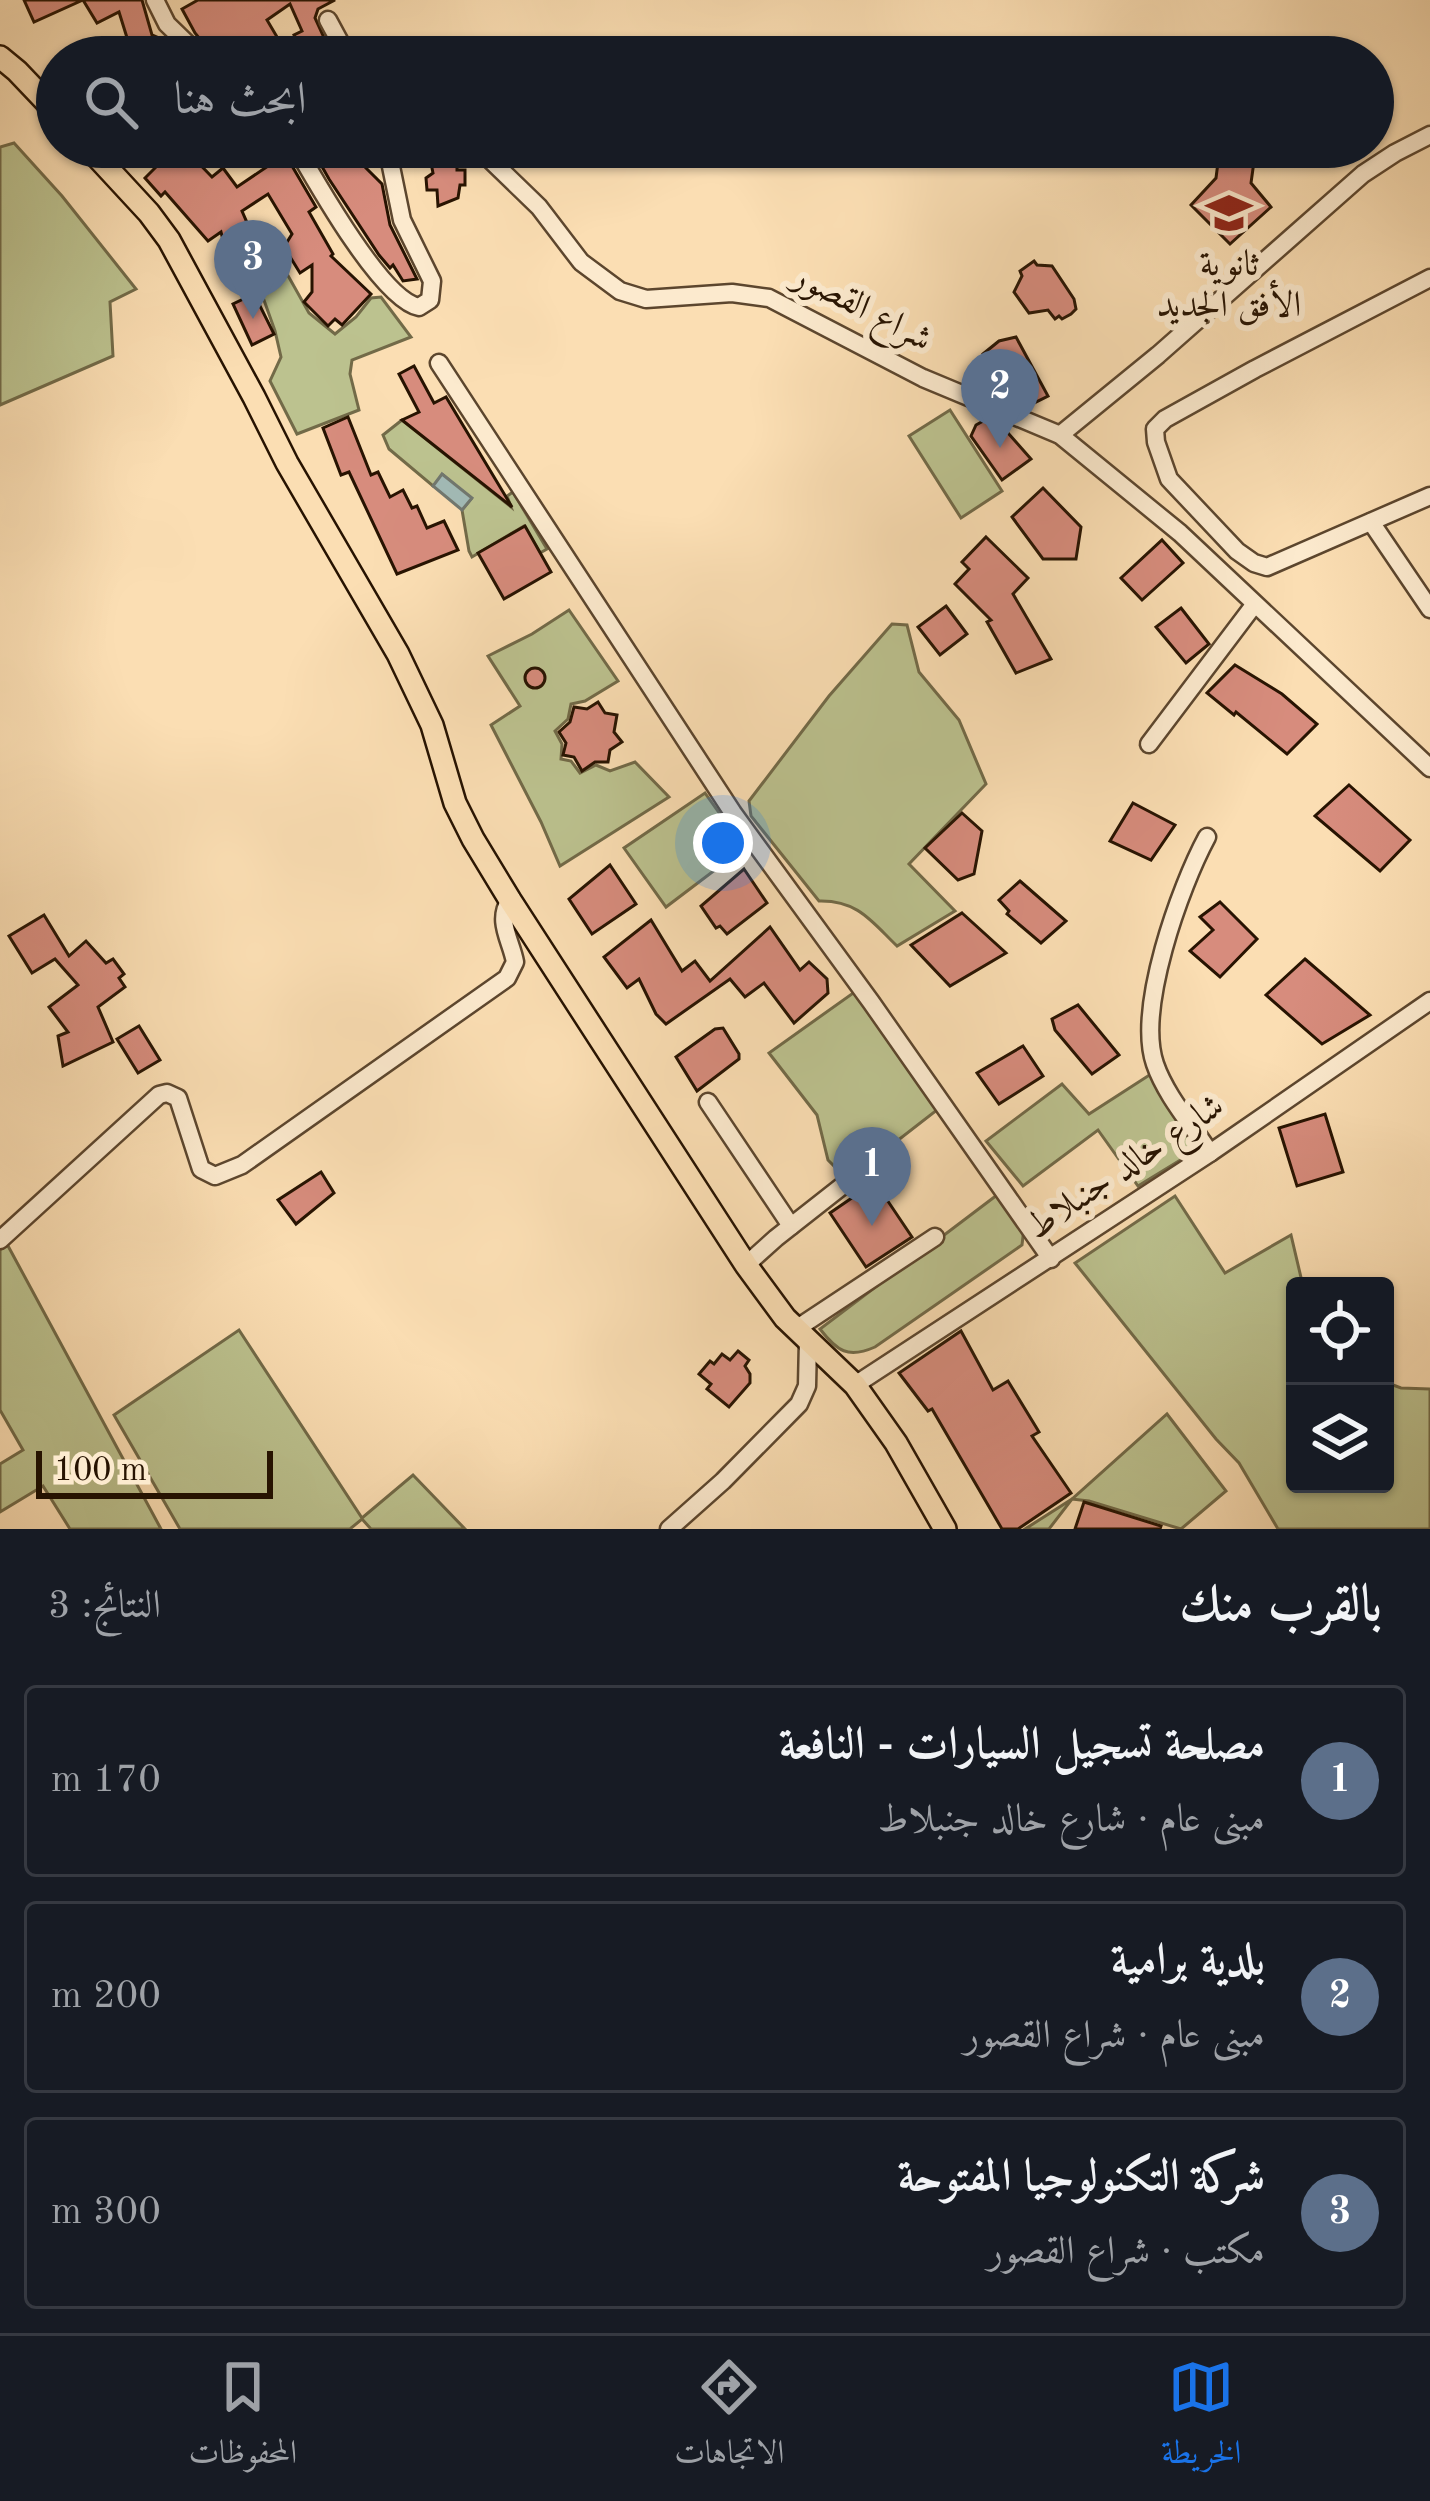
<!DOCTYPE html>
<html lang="ar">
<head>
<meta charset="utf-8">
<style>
  body { margin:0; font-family:"Old Standard TT",Amiri,serif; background:#20242c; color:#f1f3f6; direction:rtl }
  .controls { position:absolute; right:36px; bottom:36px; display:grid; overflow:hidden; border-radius:12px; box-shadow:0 3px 9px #0004 }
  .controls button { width:108px; height:108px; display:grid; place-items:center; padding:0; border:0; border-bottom:3px solid #363941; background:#171b24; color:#f1f3f6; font:60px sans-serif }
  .scale { position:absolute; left:36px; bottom:30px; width:237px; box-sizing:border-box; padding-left:12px; border:6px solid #271301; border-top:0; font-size:33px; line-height:42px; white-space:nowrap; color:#271301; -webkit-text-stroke:9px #fceace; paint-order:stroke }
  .you { position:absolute; left:723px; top:843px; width:42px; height:42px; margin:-30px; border:9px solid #fff; border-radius:50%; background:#1a73e8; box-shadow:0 0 0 18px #1a73e833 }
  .badge { display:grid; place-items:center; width:78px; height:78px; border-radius:50%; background:#1a73e8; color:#fff; font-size:39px; font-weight:700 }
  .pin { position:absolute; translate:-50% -99px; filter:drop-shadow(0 3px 6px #0008) }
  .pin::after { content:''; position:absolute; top:63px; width:42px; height:36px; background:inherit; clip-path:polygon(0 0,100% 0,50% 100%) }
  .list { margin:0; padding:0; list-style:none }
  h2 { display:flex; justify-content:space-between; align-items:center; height:156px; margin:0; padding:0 48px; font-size:51px }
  h2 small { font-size:39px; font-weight:400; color:#9ea1a6 }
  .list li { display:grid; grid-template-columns:78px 1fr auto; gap:36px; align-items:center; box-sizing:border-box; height:192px; margin:0 24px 24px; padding:0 24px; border:3px solid #363941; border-radius:12px }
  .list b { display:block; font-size:45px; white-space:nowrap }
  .list p { margin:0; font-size:39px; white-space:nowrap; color:#9ea1a6 }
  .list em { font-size:39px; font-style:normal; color:#9ea1a6 }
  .icon { flex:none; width:66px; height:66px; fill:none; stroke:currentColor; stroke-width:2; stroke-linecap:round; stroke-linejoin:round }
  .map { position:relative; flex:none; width:1430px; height:1529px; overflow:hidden; direction:ltr }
  .search { position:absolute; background:#171b24; box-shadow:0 3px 9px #0004; left:36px; right:36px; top:36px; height:132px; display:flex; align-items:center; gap:30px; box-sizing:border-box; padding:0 42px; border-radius:66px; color:#9ea1a6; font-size:45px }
  .sheet { height:804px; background:#171b24 }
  nav { display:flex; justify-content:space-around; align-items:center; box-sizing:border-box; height:168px; border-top:3px solid #363941; background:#171b24; font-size:33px; color:#9ea1a6 }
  nav a { display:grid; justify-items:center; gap:6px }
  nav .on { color:#1a73e8 }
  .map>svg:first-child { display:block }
  .green { fill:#bcc28f; stroke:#726a48; stroke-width:3 }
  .water { fill:#a2bab6; stroke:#71776e; stroke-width:3 }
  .building { fill:#d78c7d; stroke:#271301; stroke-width:3 }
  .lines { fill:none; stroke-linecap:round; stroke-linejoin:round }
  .minor-casing { stroke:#5c462e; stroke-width:21 }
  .major-casing { stroke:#271301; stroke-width:26 }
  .minor { stroke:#fceace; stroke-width:16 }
  .major { stroke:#fbdeb3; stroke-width:21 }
  .labels { text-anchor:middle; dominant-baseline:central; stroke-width:12; stroke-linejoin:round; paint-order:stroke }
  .poi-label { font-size:36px; fill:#271301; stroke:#fceace }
  .street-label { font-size:36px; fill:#271301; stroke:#fceace }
</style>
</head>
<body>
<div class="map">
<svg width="1430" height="1529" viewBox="0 0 1430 1529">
  <rect width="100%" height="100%" fill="#fbdeb3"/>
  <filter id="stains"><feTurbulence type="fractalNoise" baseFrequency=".00167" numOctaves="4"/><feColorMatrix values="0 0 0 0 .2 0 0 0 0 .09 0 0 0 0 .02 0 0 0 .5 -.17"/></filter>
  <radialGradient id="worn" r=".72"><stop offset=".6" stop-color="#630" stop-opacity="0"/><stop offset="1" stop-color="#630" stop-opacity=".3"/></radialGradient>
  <g class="green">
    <path d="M14,143L62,196L136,289L110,302L113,356L0,405V147Z"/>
    <path d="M258,251L277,256L309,313L335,334L356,317L371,298L381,297L411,337L352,360L350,374L359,410L297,434L270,381L281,357L275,331L250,261Z"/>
    <path d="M950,410L1002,491L961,518L909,436Z"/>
    <path d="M402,420L511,507L507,496L513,492L547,549L540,553L524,526L472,557L469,551L462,510L471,499L443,475L433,486L389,449L383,435Z"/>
    <path d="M569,610L618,681L585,701L571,704L568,719L555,731L562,744L561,759L571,761L580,773L596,765L610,771L635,762L669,797L560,866L541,822L491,725L520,706L488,656L532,634Z"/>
    <path d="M892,624L907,625L919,672L959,720L986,784L909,864L955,911L897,946C872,922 858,900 819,901L751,816L749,801L829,696Z"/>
    <path d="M705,793L744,848L666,907L624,848Z"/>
    <path d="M856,991L937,1110L857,1172L843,1175L828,1160L817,1115L769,1053Z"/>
    <path d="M1151,1074L1200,1148L1138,1186L1098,1130L1023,1186L986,1141L1062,1084L1089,1114Z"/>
    <path d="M1001,1192L1024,1228L1022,1245L875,1347C848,1359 837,1351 820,1329Z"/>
    <path d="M1175,1196L1225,1273L1291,1235L1303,1286H1295V1484H1385V1382L1401,1388L1430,1389V1529H1278L1239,1463L1216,1439L1075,1263Z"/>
    <path d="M7,1244L161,1529H70L43,1486L0,1512V1464L23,1450L0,1410V1250Z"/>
    <path d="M239,1330L362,1518L413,1475L465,1529H371L362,1519L350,1529H180L114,1415Z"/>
    <path d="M1167,1414L1226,1491L1181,1529L1089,1501L1072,1499L1049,1529H1025L1072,1499Z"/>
  </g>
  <path class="water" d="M442,474L472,498L462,510L433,486Z"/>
  <g class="building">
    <path d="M24,0H83L34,22Z"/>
    <path d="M83,0H142L152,35L159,38L177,57H133L119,12L97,23Z"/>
    <path d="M198,0H335L318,9L315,18L332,55L304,57L294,35L302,31L290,4L267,20L283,47L270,57H242L234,44L213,55L195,33L182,9Z"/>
    <path d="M176,147H183L212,177L223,168L237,187L268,166L256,147H273L275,161L285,154L316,207L309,212L333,254L331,256L371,294L342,325L335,319L328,326L304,302L312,292V265L300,273L284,247L292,234L268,194L242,211L255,241L228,259L221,232L208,241L165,192L161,196L145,178Z"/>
    <path d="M314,147H357L368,165L365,167L382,184L390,225L417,279L403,281L393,265L390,268L379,255L329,179L312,149Z"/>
    <path d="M1220,147H1256L1251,183L1271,207L1230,244L1191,205L1216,178Z"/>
    <path d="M431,163H457V170H465V185H460L458,198L438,206L437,190H427L426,178L433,173Z"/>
    <path d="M1034,261L1037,265L1052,266L1074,299L1076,309L1071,314L1062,319L1059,316L1055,319L1048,310L1029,313L1014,292L1022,276L1020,271Z"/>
    <path d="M254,294L274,334L252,345L233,304Z"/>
    <path d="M1016,337L1048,396L1026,407L1007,399L983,354L999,341Z"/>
    <path d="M414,366L434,403L446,397L512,507L402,420L419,412L399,374Z"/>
    <path d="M348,417L371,475L378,472L390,497L403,490L412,508L417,506L427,528L444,521L458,550L397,574L349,472L341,475L323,428Z"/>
    <path d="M987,419L1000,424L1031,459L1002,480L971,436L976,425Z"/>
    <path d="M1043,488L1081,527L1076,559H1043L1012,517Z"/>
    <path d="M525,526L551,572L504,599L478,553Z"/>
    <path d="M986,537L1028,578L1013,594L1051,659L1016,673L987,622L991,620L955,584L969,569L962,562Z"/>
    <path d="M1162,540L1183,563L1142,600L1121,578Z"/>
    <path d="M946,606L967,634L940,655L918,627Z"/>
    <path d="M1181,608L1209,644L1186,663L1156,627Z"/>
    <path d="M1235,665L1282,694L1317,724L1287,754L1236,712L1234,715L1207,693Z"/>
    <circle cx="535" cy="678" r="10"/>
    <path d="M598,702L605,713L617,715L614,732L622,742L610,750L608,762H595L582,771L574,757L563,755L566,743L559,732L570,722L574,707L587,709Z"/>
    <path d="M1349,785L1410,840L1380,871L1315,816Z"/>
    <path d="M1133,803L1175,825L1151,860L1110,841Z"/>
    <path d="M962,813L982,831L974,874L958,880L925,848Z"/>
    <path d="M610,865L636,904L592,934L569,899Z"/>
    <path d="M744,869L767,903L727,934L720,926L716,928L701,906Z"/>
    <path d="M1020,881L1066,921L1041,943L1007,914L1009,911L999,900Z"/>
    <path d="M1220,902L1257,939L1220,977L1190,951L1213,930L1200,917Z"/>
    <path d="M962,913L1006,953L950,986L911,945Z"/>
    <path d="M44,915L69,956L86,941L106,963L113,959L124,974L119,978L125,987L98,1007L113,1042L63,1066L58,1036L68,1032L49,1007L78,985L55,959L32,973L9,936Z"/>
    <path d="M651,920L682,971L695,961L710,981L770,927L800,970L809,962L827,979L828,993L794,1023L764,983L745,997L730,979L666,1024L656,1014L639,979L627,988L604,957Z"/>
    <path d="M1305,959L1370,1015L1322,1044L1266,995Z"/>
    <path d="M1078,1005L1119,1055L1092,1074L1055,1030L1052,1019Z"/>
    <path d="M139,1026L160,1060L138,1073L117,1039Z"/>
    <path d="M723,1028L739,1054V1059L697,1091L676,1057L715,1029Z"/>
    <path d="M1023,1046L1043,1076L999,1104L977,1073Z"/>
    <path d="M1325,1114L1343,1172L1297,1186L1279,1128Z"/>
    <path d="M321,1172L334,1193L296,1224L278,1200Z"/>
    <path d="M875,1182L912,1237L866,1267L830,1213Z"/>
    <path d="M961,1331L993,1390L1008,1381L1039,1432L1032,1436L1071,1493L1018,1529H1002L932,1409L928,1411L899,1373Z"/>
    <path d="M738,1351L749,1360L745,1366L750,1374V1383L729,1407L707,1389L711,1384L699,1374L710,1361L714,1364L722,1354L730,1360Z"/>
    <path d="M1084,1502L1161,1526L1160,1529H1075Z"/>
  </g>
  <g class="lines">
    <g class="minor-casing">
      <g id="minor">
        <path d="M155,0L167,24L201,57"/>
        <path d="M328,20L348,57"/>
        <path d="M296,147C316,182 382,300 419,307L430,300L432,281L402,220L387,147"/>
        <path d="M477,147L539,207L581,262L620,291L646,299L732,293L769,298L923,378L1060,435L1180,533L1430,768"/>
        <path d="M1430,278L1255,369L1165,419L1155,429L1156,442L1169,479L1237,551L1254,563L1267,567L1430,496"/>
        <path d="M439,363L733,813L871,1002L1051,1259"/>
        <path d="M1060,435L1158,355L1363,174L1395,153L1430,135"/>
        <path d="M1371,522L1430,609"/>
        <path d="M1149,744L1254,605"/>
        <path d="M1207,837C1180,887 1136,1009 1155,1064C1166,1096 1192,1125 1210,1153"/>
        <path d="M708,1102L791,1226"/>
        <path d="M0,1240L159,1095L167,1093L178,1098L201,1169L215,1176L242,1165L507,978L515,962C511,940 496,921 510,900"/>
        <path d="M746,1265L776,1238L846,1183"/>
        <path d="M796,1329L935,1237"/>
        <path d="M855,1385L1210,1153L1430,1001"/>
        <path d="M669,1529L723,1481L799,1404L807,1386L808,1341"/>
      </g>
    </g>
    <g class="major-casing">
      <g id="major">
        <path d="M0,57L17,71L57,113"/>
        <path d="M88,147L149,213L169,240L254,397L287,463L398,654L432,725L455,803L473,839L510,900L746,1265L785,1318L855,1385L896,1443L945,1529"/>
      </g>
    </g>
    <use href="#minor" class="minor"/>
    <use href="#major" class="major"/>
  </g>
  <defs>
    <g id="school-bare" transform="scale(3.6)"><path d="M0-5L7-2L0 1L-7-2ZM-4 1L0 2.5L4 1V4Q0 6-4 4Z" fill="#8f2418" stroke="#fceace" stroke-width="2.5" paint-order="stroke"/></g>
  </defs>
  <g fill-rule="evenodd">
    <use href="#school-bare" x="1229" y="213"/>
  </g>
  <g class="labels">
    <g class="poi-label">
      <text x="1229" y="266">ثانوية<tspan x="1229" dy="41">الأفق الجديد</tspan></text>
    </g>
    <g class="street-label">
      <text transform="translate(862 309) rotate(27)">شراع القصور</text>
      <text transform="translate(1126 1168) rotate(-34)">شارع خالد جنبلاط</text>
    </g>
  </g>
  <rect width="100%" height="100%" filter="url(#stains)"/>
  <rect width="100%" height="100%" fill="url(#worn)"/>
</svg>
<div class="controls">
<button><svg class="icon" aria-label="locate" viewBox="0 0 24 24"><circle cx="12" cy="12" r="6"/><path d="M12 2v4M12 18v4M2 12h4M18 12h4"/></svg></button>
<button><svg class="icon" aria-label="layers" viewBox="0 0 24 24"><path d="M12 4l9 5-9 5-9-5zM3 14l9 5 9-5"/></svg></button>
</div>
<div class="scale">100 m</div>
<div class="you"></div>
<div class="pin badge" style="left:872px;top:1226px;background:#5c6f8a">1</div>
<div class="pin badge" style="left:1000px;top:448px;background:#5c6f8a">2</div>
<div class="pin badge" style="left:253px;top:319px;background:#5c6f8a">3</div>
<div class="search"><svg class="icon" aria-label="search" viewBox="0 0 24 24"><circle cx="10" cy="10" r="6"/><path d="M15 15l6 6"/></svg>ابحث هنا</div>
</div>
<section class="sheet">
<h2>بالقرب منك<small>النتائج: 3</small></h2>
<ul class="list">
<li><span class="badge" style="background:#5c6f8a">1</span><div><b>مصلحة تسجيل السيارات - النافعة</b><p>مبنى عام · شارع خالد جنبلاط</p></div><em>170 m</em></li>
<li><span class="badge" style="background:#5c6f8a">2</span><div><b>بلدية برامية</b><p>مبنى عام · شراع القصور</p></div><em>200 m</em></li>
<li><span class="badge" style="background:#5c6f8a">3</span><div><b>شركة التكنولوجيا المفتوحة</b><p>مكتب · شراع القصور</p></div><em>300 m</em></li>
</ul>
</section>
<nav>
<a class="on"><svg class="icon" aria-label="map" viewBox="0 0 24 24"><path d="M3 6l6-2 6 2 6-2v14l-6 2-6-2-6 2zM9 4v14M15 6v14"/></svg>الخريطة</a>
<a><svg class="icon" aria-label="directions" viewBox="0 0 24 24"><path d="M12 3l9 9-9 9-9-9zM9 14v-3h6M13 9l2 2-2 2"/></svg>الاتجاهات</a>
<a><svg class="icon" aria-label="saved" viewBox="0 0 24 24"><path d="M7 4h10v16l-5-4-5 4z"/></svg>المحفوظات</a>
</nav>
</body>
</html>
